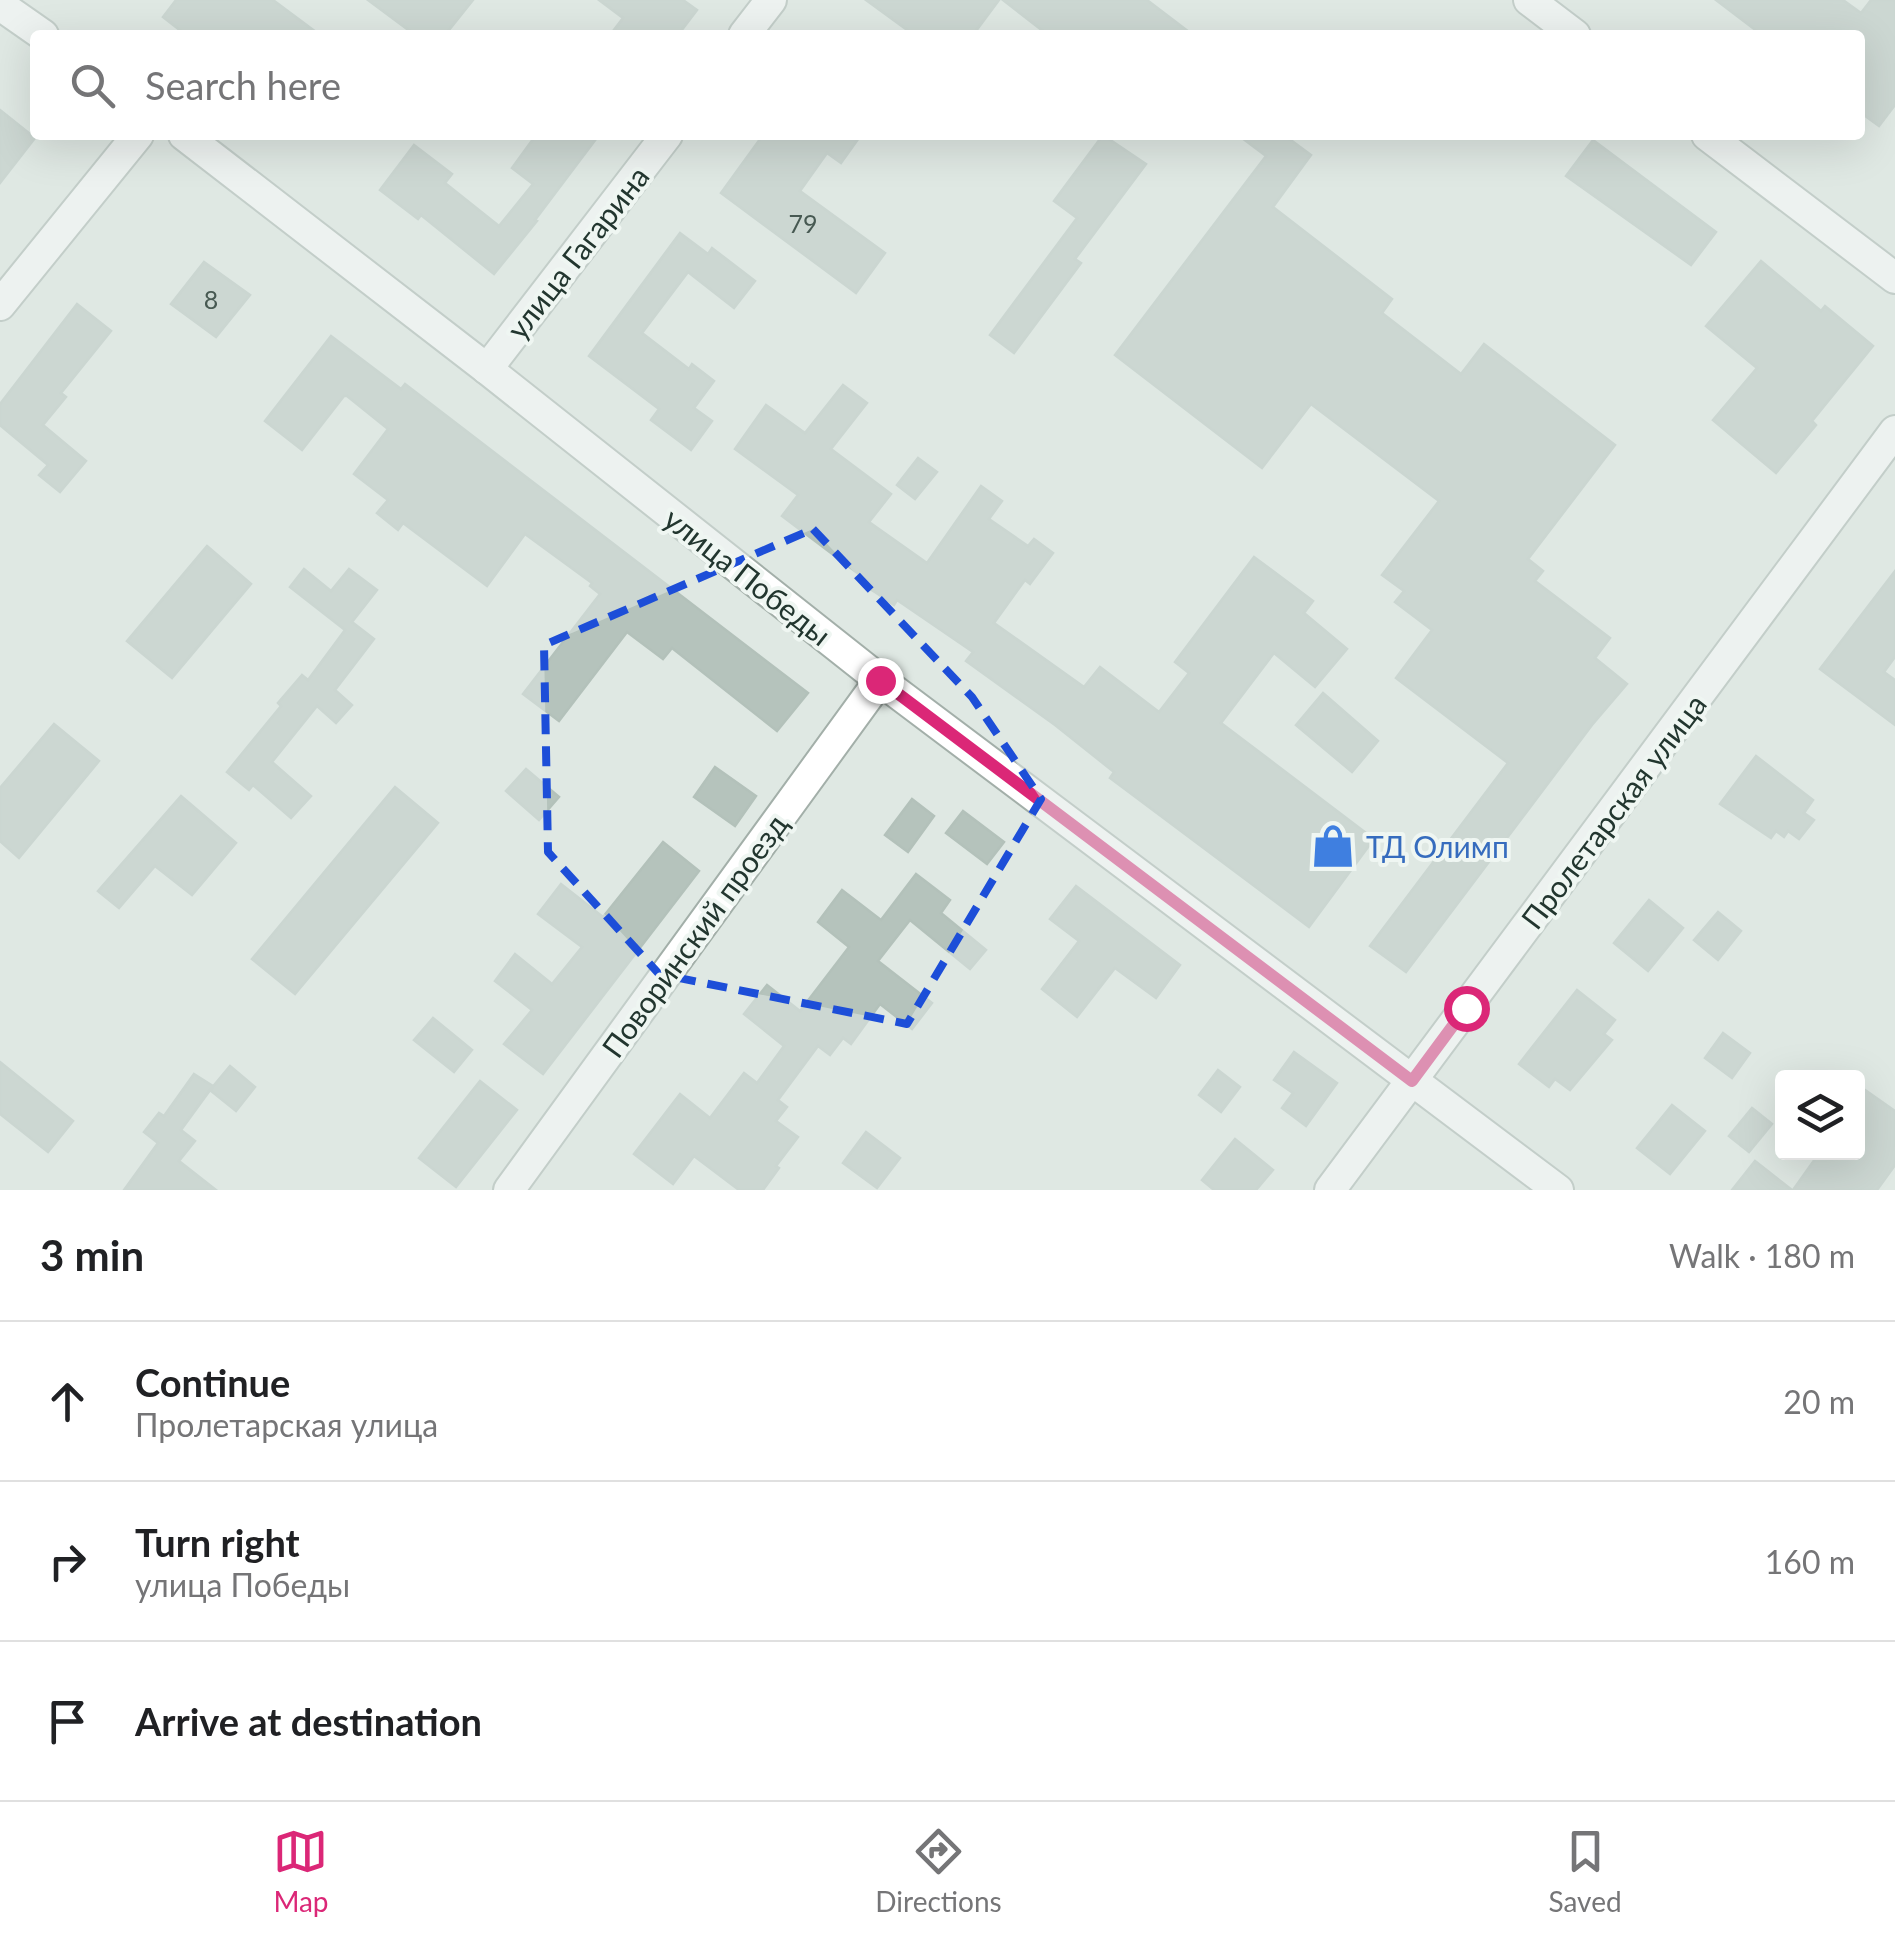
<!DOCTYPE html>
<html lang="en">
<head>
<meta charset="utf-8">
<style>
  body { margin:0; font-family:Lato,sans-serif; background:#f2f2f2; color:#202124 }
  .controls { position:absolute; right:30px; bottom:30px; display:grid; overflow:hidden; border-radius:10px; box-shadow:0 10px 40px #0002 }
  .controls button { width:90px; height:90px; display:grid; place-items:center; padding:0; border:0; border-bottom:2px solid #e0e0e0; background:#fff; color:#202124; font:50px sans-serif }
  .stop { position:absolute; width:30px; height:30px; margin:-22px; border:8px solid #db2777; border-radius:50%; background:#fff }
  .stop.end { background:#db2777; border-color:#fff; box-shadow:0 2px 10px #0008 }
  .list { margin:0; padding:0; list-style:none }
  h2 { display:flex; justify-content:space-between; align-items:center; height:130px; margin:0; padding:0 40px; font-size:42px }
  h2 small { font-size:32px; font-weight:400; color:#757577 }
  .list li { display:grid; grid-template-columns:65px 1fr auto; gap:30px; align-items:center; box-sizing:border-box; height:160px; padding:0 40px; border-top:2px solid #e0e0e0 }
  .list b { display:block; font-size:38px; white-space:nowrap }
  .list p { margin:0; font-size:32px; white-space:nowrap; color:#757577 }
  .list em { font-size:32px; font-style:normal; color:#757577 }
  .icon { flex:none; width:55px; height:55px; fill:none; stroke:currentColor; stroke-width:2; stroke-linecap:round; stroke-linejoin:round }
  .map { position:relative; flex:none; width:1895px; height:1190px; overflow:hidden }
  .search { position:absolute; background:#fff; box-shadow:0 10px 40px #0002; left:30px; right:30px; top:30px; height:110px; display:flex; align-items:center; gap:25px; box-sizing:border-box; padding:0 35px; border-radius:10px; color:#757577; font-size:38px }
  .sheet { height:610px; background:#fff }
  nav { display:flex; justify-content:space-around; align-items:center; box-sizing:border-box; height:140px; border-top:2px solid #e0e0e0; background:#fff; font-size:28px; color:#757577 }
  nav a { display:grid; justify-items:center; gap:5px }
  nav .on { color:#db2777 }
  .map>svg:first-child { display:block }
  .building { fill:#b5c3bc; stroke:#b3c1ba; stroke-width:2.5 }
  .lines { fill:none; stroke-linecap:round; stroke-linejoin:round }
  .minor-casing { stroke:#a3afa9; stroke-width:34 }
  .minor { stroke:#fff; stroke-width:30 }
  .route { stroke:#db2777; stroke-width:12 }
  .marked { fill:none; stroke:#1d4ed8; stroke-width:8; stroke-dasharray:20 12; stroke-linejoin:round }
  .labels { text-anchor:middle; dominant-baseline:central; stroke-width:8; stroke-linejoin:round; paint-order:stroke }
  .number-label { font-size:25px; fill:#475952 }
  .street-label { font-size:30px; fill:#22362f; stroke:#eff6f2 }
  .shop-label { font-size:30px; fill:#366cbe; stroke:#eff6f2; text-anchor:start }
</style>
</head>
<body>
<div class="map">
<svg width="1895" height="1190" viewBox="0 0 1895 1190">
  <rect width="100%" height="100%" fill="#dfe8e3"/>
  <g class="building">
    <path d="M176,0H273L320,35H186L163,17Z"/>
    <path d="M368,0H473L445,35H415Z"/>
    <path d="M599,0H683L697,10L678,35H610L623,18Z"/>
    <path d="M866,0H999L973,35H914Z"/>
    <path d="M1003,0H1147L1193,35H1048Z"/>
    <path d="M1716,0H1843L1861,13L1871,0H1895V105L1879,126L1860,112V35H1762Z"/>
    <path d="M0,110L35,138L0,183Z"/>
    <path d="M536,135H599L535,220L537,221L494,274L421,215L418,219L380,190L414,145L452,174L445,183L499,226L533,184L512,168Z"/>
    <path d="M763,135H861L841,163L827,153L800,191L885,253L856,293L721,193Z"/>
    <path d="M1103,135L1146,164L1075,259L1081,263L1014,353L990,335L1077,218L1054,201Z"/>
    <path d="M1238,135H1284L1311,155L1273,207L1392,299L1382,313L1461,374L1484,344L1615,445L1528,559L1543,571L1535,581L1610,638L1595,658L1627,684L1592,725L1406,972L1370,946L1508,763L1396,678L1432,630L1395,602L1404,591L1382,575L1439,501L1311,404L1262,468L1115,355L1266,156Z"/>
    <path d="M1593,140L1716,232L1691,265L1566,176Z"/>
    <path d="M680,233L708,254L712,248L755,281L734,308L688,272L642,333L689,369L692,364L714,381L694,408L712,421L691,450L651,420L659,409L589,356Z"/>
    <path d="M1761,261L1821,311L1825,306L1873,346L1812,421L1816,425L1776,473L1713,420L1757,368L1706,326Z"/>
    <path d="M204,262L250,295L216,337L171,304Z"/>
    <path d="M77,304L111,331L61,393L66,397L43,425L86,461L60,492L39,475L48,465L0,425V404Z"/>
    <path d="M331,336L401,389L405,384L808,693L777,731L672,648L663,659L627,632L559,721L523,694L600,594L590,586L592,583L525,534L487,586L403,523L398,530L377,513L388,500L354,474L388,429L347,396H344L302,450L265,421Z"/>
    <path d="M843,385L867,403L831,449L891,494L869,522L927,563L981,486L1002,501L989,519L1028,546L1034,539L1053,553L1030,584L1025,580L994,623L1084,687L1100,667L1159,712L1189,673L1175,662L1254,557L1313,601L1304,613L1347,649L1315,687L1274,653L1221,723L1374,839L1309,927L1110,778L1114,772L1055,725L966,661L973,652L897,600L894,605L869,588L872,584L782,516L798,495L735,449L766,405L805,433Z"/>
    <path d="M918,458L937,472L915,499L897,485Z"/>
    <path d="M207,546L251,584L172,678L127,641Z"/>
    <path d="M304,569L331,591L349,569L377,590L352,622L374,639L335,690L352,705L336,723L317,706L272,762L311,796L291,818L253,785L249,790L227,772L281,706L278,703L302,675L308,680L345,630L290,587Z"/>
    <path d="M1895,571V657L1884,672L1895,680V725L1820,669Z"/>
    <path d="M1323,693L1378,741L1352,772L1296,725Z"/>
    <path d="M54,724L99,761L19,858L0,841V788Z"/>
    <path d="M1756,756L1813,800L1804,813L1814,820L1799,839L1788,831L1784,837L1776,831L1771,838L1720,804Z"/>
    <path d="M715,767L756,796L735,826L694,797Z"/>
    <path d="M526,769L559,797L539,820L506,791Z"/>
    <path d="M395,787L438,823L295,994L252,959Z"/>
    <path d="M181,796L236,843L192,895L155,866L119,908L98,891Z"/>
    <path d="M912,799L934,816L908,852L885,835Z"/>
    <path d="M963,811L1004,842L987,864L946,833Z"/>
    <path d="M663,842L699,871L543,1074L504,1044L532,1010L495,981L515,954L552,984L582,947L538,914L561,884L603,917Z"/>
    <path d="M916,874L950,900L941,913L986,950L970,969L910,920L878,961L932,1003L912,1029L880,1004L851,1044L843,1038L830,1055L818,1046L778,1100L787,1107L776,1121L798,1137L776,1166L779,1168L763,1190H739L694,1156L673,1184L634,1154L680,1094L710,1118L744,1073L757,1083L784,1046L744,1014L767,985L800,1011L849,947L818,922L842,890L881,920Z"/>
    <path d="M1076,886L1180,965L1156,998L1115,968L1077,1017L1042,989L1079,941L1050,919Z"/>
    <path d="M1649,900L1683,928L1648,971L1614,943Z"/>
    <path d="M1718,912L1741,931L1718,960L1694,940Z"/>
    <path d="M1577,990L1615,1020L1604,1034L1612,1040L1570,1090L1555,1079L1549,1087L1519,1064Z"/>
    <path d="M433,1018L472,1050L454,1072L414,1040Z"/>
    <path d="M1723,1033L1750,1053L1732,1078L1705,1058Z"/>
    <path d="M1294,1052L1337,1083L1306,1126L1282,1108L1293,1093L1274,1080Z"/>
    <path d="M0,1062L73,1121L48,1152L0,1114Z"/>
    <path d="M230,1066L255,1087L236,1111L210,1090Z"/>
    <path d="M1218,1070L1240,1087L1221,1112L1199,1095Z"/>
    <path d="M194,1074L213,1086L181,1130L195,1141L179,1161L216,1190H124L158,1143L144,1132L159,1113L164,1116Z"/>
    <path d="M480,1081L517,1110L456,1187L419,1158Z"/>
    <path d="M1858,1085L1895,1111V1165L1877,1190H1793L1820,1152H1858Z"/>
    <path d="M1672,1105L1705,1131L1670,1174L1637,1148Z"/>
    <path d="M1752,1108L1772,1124L1749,1152L1729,1136Z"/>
    <path d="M866,1132L900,1158L877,1188L843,1163Z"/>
    <path d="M1235,1139L1273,1170L1256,1190H1214L1202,1180Z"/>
    <path d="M1755,1161L1792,1190H1732Z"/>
  </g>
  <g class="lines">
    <g class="minor-casing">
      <g id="minor">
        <path d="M1529,0L1575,35"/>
        <path d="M0,5L43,35"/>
        <path d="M744,35L771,0"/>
        <path d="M184,135L487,369L880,680L1558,1190"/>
        <path d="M1707,135L1895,278"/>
        <path d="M0,305L138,135"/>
        <path d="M487,369L667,135"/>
        <path d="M509,1190L880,680"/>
        <path d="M1330,1190L1895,431"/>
      </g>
    </g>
    <use href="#minor" class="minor"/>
  </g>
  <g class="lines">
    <path class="route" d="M880,680L1412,1081L1466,1008"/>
  </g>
  <path d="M0 0H1895V1190H0ZM813,529L972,697L1041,799L907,1024L659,974L548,852L544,645Z" fill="#dfe8e3" fill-opacity=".55" fill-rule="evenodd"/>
  <path class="marked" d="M813,529L972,697L1041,799L907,1024L659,974L548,852L544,645Z"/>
  <defs>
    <g id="shop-bare" transform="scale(3.45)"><path d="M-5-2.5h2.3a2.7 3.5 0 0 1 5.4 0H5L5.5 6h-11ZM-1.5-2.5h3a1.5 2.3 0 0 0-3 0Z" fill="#3f7fe0" stroke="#eff6f2" stroke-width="2.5" paint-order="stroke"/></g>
  </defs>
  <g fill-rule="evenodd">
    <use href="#shop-bare" x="1333" y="846"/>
  </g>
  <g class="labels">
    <g class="number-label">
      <text x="803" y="223">79</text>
      <text x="211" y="299">8</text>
    </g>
    <g class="street-label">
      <text transform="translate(577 252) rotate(-52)">улица Гагарина</text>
      <text transform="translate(748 576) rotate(38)">улица Победы</text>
      <text transform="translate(1613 811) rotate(-53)">Пролетарская улица</text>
      <text transform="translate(694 935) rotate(-54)">Поворинский проезд</text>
    </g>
    <g class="shop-label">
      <text x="1366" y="846">ТД Олимп</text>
    </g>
  </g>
</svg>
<div class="controls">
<button><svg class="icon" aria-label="layers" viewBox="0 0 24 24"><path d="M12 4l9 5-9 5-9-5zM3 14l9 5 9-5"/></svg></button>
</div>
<div class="stop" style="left:1466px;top:1008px"></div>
<div class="stop end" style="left:880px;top:680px"></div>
<div class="search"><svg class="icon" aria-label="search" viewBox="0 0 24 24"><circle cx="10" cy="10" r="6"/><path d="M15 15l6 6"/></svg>Search here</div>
</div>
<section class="sheet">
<h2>3 min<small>Walk · 180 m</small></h2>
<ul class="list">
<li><svg class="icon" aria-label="ahead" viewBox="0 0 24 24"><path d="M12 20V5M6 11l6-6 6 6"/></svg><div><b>Continue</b><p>Пролетарская улица</p></div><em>20 m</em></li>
<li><svg class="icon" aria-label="right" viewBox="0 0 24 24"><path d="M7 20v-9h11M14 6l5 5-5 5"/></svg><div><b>Turn right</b><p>улица Победы</p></div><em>160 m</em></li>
<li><svg class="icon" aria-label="arrive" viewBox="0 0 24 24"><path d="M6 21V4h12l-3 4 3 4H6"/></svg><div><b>Arrive at destination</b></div></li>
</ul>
</section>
<nav>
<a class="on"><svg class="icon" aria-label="map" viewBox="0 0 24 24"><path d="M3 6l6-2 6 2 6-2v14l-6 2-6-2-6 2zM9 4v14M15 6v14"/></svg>Map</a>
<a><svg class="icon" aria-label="directions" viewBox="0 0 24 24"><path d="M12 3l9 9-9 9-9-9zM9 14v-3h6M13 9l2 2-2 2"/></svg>Directions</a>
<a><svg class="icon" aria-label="saved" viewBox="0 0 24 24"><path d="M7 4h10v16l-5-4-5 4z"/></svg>Saved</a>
</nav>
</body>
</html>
